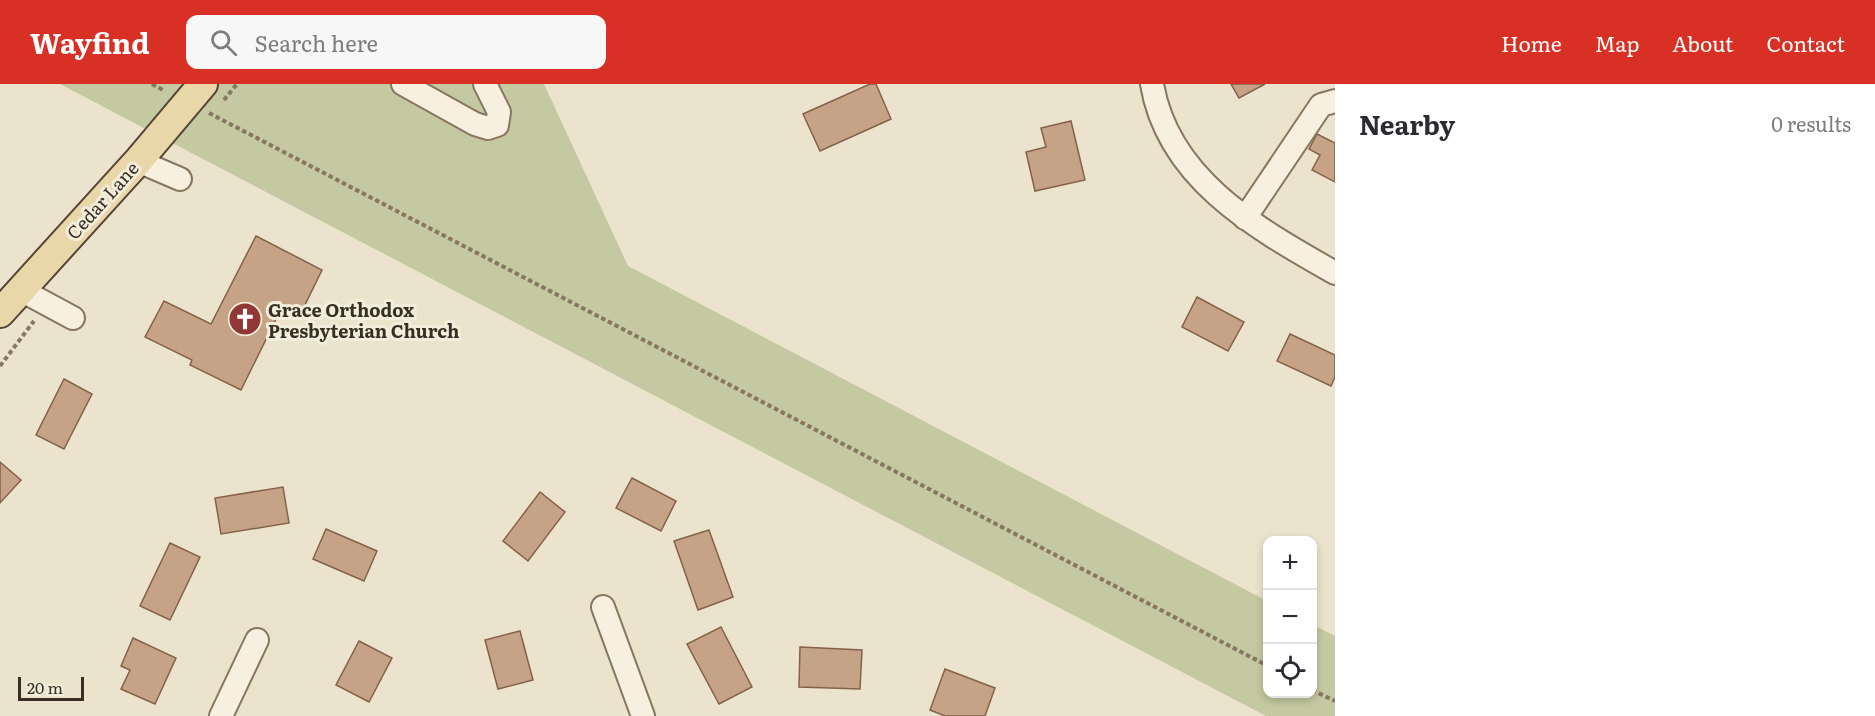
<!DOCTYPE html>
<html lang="en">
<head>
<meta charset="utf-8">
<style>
  body { margin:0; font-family:Literata,serif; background:#f7f7f7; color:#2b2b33 }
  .controls { position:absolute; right:18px; bottom:18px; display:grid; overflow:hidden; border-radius:12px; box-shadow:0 3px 9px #0003 }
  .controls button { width:54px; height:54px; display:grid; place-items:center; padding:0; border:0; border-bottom:2px solid #e1e1e2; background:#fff; color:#2b2b33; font:30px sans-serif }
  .scale { position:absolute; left:18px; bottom:15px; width:66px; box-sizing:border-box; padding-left:6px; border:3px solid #3a2e23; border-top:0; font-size:16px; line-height:21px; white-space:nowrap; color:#3a2e23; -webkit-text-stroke:4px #f3eddb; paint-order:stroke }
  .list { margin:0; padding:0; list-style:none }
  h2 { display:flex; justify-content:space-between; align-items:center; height:78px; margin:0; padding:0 24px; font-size:26px }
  h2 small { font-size:20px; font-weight:400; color:#7c7c81 }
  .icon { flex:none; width:33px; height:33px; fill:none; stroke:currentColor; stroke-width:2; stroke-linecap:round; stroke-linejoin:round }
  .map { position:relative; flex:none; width:1335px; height:632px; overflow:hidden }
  header { display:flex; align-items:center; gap:36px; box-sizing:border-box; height:84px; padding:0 30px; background:#d93025; color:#fff }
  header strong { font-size:28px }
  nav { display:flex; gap:33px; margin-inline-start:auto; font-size:21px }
  .search { width:420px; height:54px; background:#f7f7f7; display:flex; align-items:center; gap:15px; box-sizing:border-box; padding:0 21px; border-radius:12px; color:#7c7c81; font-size:22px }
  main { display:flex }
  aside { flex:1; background:#fff }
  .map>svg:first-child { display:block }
  .green { fill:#c4c9a1 }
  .building { fill:#c6a286; stroke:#846249; stroke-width:1.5 }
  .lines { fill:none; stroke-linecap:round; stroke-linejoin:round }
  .minor-casing { stroke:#877661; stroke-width:26 }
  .major-casing { stroke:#564535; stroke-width:32 }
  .path { stroke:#877661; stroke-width:4; stroke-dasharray:4.5 3; stroke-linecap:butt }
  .minor { stroke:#f7f0df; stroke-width:22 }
  .major { stroke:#ead7a9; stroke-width:28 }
  .labels { text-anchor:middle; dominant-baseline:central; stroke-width:6; stroke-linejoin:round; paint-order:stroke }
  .street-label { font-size:18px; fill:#3a2e23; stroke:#f3eddb }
  .poi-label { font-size:18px; font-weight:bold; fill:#3a2e23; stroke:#f3eddb; text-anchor:start }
</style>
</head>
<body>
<header>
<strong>Wayfind</strong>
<div class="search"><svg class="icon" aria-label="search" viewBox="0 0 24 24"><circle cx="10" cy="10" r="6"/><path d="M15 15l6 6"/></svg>Search here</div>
<nav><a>Home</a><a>Map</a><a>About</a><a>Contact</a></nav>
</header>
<main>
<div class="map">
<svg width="1335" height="632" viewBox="0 0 1335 632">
  <rect width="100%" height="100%" fill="#ebe3cc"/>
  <path class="green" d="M60,0H544L628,182L1267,517L1268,610H1312L1313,541L1335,552V632H1266Z"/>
  <g class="building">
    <path d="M870,0H876L891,35L820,67L803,30Z"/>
    <path d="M1231,0H1265L1239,14Z"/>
    <path d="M1071,37L1085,96L1035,107L1026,68L1046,63L1041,44Z"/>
    <path d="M1317,50L1335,59V98L1312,86L1320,71L1309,65Z"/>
    <path d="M256,152L322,186L301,229L283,221L241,306L190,281L192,276L145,253L164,217L211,240Z"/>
    <path d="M1197,213L1244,238L1228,267L1182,243Z"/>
    <path d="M1290,250L1335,271V293L1331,302L1277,277Z"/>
    <path d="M64,295L92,310L64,365L36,351Z"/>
    <path d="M0,378L21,396L0,419Z"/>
    <path d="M632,394L676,417L661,447L616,424Z"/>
    <path d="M283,403L289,439L221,450L215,414Z"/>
    <path d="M540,408L565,428L528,477L503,457Z"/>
    <path d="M326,445L377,467L364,497L313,475Z"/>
    <path d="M709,446L733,513L698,526L674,457Z"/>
    <path d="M170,459L200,473L170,536L140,522Z"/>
    <path d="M721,543L752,603L719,620L687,560Z"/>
    <path d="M520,547L533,596L498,605L485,556Z"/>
    <path d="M133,554L176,574L155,620L121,605L130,586L121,582Z"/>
    <path d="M359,557L392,574L369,618L336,601Z"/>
    <path d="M800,563L862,566L860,605L799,603Z"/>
    <path d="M945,585L995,604L985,632H945L930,626Z"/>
  </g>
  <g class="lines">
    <g class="minor-casing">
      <g id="minor">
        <path d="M403,0L475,40L488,44L497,41L499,28L485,0"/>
        <path d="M1152,0C1168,96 1258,145 1335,189"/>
        <path d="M138,77L180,95"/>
        <path d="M1245,134L1321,21L1335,17"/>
        <path d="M21,206L73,234"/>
        <path d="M603,523L643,632"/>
        <path d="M221,632L257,556"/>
      </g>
    </g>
    <g class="major-casing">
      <path id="major" d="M0,229L138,77L203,0"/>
    </g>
    <g class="path">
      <path d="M152,0L165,7"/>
      <path d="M224,16L237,0"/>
      <path d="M209,29L1268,582"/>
      <path d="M0,282L34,237"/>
      <path d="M1312,606L1335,617"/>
    </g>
    <use href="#minor" class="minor"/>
    <use href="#major" class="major"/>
  </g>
  <defs>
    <g id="church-disc" transform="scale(1.725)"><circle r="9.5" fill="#913837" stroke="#f3eddb"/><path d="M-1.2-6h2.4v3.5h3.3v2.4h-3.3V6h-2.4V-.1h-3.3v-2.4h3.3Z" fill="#fff"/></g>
  </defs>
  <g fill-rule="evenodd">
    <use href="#church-disc" x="245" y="235"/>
  </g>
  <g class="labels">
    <g class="street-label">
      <text transform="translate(102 116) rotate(-48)">Cedar Lane</text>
    </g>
    <g class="poi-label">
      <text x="268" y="225">Grace Orthodox<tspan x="268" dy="21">Presbyterian Church</tspan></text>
    </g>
  </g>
</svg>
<div class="controls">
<button>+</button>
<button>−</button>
<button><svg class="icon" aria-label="locate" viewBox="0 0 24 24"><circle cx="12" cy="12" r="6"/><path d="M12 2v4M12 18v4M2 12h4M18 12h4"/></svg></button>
</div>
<div class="scale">20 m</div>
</div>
<aside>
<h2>Nearby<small>0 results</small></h2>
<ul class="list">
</ul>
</aside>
</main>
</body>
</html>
